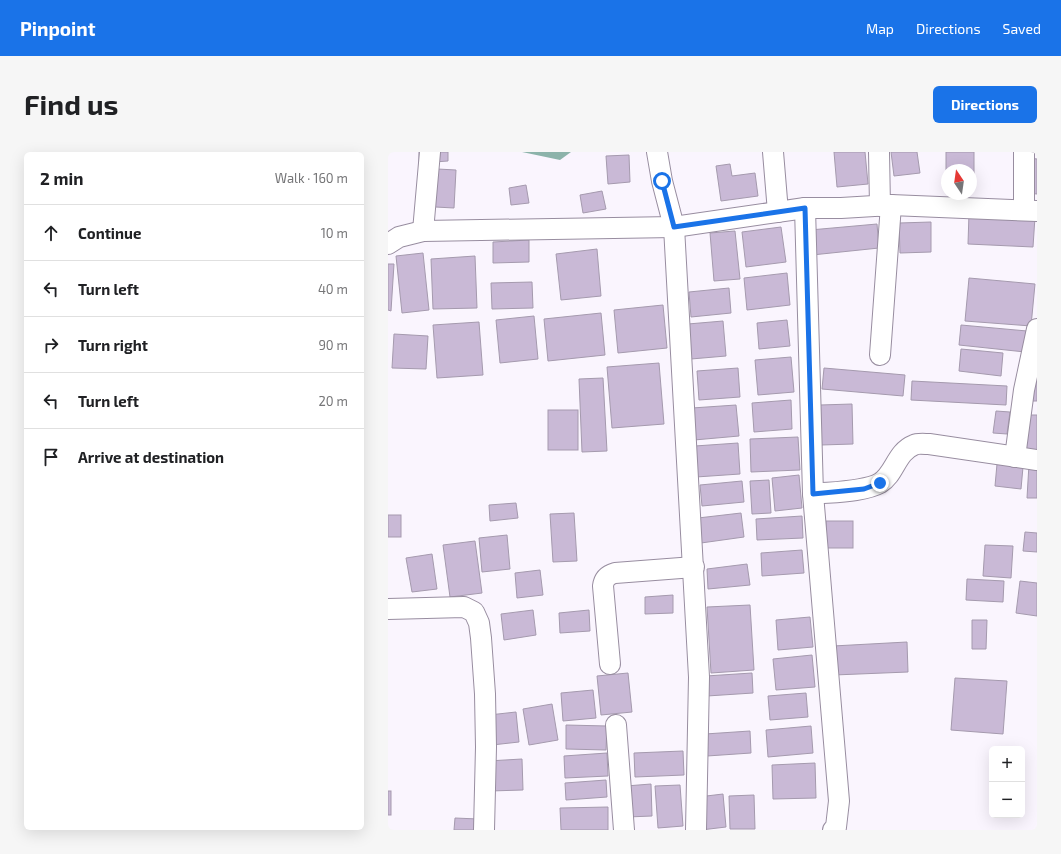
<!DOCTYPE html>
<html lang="en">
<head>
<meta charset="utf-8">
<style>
  body { margin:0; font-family:"Exo 2",sans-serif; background:#f6f6f6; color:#202124 }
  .controls { position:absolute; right:12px; bottom:12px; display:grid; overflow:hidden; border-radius:6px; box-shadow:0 4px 16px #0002 }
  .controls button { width:36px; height:36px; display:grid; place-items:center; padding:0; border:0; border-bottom:1px solid #e0e0e0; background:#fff; color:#202124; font:20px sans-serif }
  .compass { position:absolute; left:553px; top:12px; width:36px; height:36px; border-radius:50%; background:#fff; box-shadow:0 4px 16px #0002; rotate:347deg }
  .stop { position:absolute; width:12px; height:12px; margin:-9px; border:3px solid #1a73e8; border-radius:50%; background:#fff }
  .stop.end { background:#1a73e8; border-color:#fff; box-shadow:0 1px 4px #0008 }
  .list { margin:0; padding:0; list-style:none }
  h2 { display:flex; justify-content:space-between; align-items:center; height:52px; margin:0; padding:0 16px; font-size:17px }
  h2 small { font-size:13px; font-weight:400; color:#757577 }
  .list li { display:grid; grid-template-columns:26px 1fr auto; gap:12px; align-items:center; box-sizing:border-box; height:56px; padding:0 16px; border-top:1px solid #e0e0e0 }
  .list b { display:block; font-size:15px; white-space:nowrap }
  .list em { font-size:13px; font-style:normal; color:#757577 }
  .icon { flex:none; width:22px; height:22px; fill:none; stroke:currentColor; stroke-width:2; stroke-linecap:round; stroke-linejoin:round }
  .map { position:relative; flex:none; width:649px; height:678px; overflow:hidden; border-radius:6px }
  header { display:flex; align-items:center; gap:24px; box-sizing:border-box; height:56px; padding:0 20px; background:#1a73e8; color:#fff }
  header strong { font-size:19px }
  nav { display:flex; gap:22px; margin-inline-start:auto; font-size:14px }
  .intro { display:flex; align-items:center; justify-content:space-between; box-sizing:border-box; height:96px; padding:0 24px }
  h1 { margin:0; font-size:28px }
  .button { padding:10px 18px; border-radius:6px; background:#1a73e8; color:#fff; font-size:14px; font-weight:700 }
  main { display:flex; gap:24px; padding:0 24px }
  aside { flex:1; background:#fff; border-radius:6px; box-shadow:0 4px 16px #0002 }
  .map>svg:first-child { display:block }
  .water { fill:#8cb3aa }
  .building { fill:#c9b9d6; stroke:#a59aae }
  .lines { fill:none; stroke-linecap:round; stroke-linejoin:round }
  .street-casing { stroke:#988da0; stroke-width:22 }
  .street { stroke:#fff; stroke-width:20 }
  .route { stroke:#1a73e8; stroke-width:5 }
</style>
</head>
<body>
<header>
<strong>Pinpoint</strong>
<nav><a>Map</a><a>Directions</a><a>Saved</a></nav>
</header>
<div class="intro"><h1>Find us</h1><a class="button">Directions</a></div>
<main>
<aside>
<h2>2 min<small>Walk · 160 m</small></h2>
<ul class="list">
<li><svg class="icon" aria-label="ahead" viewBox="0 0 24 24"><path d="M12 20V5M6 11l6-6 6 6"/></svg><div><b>Continue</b></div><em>10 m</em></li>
<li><svg class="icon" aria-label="left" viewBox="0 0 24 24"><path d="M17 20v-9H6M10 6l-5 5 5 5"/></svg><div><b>Turn left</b></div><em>40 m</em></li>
<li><svg class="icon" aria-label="right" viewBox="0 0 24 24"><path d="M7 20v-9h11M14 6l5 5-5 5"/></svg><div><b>Turn right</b></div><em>90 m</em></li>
<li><svg class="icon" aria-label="left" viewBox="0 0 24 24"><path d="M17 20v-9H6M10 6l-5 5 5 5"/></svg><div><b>Turn left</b></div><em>20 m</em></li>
<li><svg class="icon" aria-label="arrive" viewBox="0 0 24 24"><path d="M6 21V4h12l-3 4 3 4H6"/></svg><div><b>Arrive at destination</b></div></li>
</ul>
</aside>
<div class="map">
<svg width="649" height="678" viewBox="0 0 649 678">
  <rect width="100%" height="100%" fill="#faf5fe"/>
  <path class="water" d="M134,0H183L172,8Z"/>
  <g class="building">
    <path d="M31,0H60V9L31,11Z"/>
    <path d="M446,0H477L480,32L449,35Z"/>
    <path d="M503,0H529L532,21L506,24Z"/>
    <path d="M558,0H586V29H583V18H559L558,29Z"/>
    <path d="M241,3L242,30L220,32L218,4Z"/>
    <path d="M642,6L649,7V42L639,41Z"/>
    <path d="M342,12L344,24L367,21L370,44L333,49L328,14Z"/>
    <path d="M31,16L68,18L66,56L29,54Z"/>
    <path d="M138,33L141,51L123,53L121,36Z"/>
    <path d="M214,39L218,57L195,61L192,43Z"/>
    <path d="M581,61L647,65L645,95L580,92Z"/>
    <path d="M543,70V100L512,101L511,71Z"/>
    <path d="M489,72L491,96L424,103L422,78Z"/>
    <path d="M393,75L398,110L358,115L354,80Z"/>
    <path d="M347,79L352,127L326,129L322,81Z"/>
    <path d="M141,88V110L105,111V90Z"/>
    <path d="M209,97L213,144L173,148L168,102Z"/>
    <path d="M35,101L41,158L14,161L8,104Z"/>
    <path d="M87,104L89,156L45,157L43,107Z"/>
    <path d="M0,112H6L3,159L0,158Z"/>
    <path d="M399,121L402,153L359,158L356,126Z"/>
    <path d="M581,126L647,132L643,174L577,169Z"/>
    <path d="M144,130L145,156L104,157L103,131Z"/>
    <path d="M341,136L343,161L303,165L301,140Z"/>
    <path d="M275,153L279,196L230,201L226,158Z"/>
    <path d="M213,161L217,203L160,209L156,167Z"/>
    <path d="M146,164L150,207L112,211L108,168Z"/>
    <path d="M399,168L402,194L371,197L369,171Z"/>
    <path d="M335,169L338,204L303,207L300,172Z"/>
    <path d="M91,170L95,223L49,226L45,173Z"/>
    <path d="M573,173L639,179L637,200L571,193Z"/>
    <path d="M6,182L40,184L38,217L4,216Z"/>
    <path d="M573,197L615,201L613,224L571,219Z"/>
    <path d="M403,205L406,240L370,243L367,208Z"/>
    <path d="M271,211L276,272L224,276L219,215Z"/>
    <path d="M350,216L352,245L311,248L309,219Z"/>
    <path d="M436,216L517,223L515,244L434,237Z"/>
    <path d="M215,226L219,299L194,300L191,227Z"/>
    <path d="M524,229L619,234L618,253L523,248Z"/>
    <rect x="643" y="230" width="6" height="19"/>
    <path d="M403,248L404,277L366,280L364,251Z"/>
    <path d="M464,252L465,292L433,293L432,253Z"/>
    <path d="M348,253L351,284L306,288L304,256Z"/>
    <rect x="160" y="258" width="30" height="40"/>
    <path d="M608,259L622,260L619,282L605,281Z"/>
    <path d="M636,263H649V303L635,302Z"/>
    <path d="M410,285L412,318L363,320L362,287Z"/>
    <path d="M350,291L352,322L308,325L307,294Z"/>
    <path d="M609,312L635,315L633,337L607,334Z"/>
    <path d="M641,312L649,313V346H639Z"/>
    <path d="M411,323L414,356L387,359L384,326Z"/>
    <path d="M381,328L383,361L364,362L362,329Z"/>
    <path d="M354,329L356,350L314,354L312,333Z"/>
    <path d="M128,351L130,366L102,369L101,353Z"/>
    <path d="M186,361L189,409L165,410L162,362Z"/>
    <path d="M353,361L356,385L313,391L310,366Z"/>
    <rect x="0" y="363" width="13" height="22"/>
    <path d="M414,364L415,386L369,388L368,367Z"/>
    <rect x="438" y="369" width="27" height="27"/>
    <path d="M637,380L649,381V400L635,399Z"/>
    <path d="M119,383L122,417L94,420L91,386Z"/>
    <path d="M87,389L94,441L62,445L55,393Z"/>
    <path d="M597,393L625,394L623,426L595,424Z"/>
    <path d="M414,398L416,421L374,424L373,401Z"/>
    <path d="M44,402L49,437L24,440L18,406Z"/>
    <path d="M359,412L362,433L320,437L319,417Z"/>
    <path d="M152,418L155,443L129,446L127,421Z"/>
    <path d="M579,427L616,429L615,450L578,448Z"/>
    <path d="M632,429L649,431V464L628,461Z"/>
    <path d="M285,443V461L257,462V445Z"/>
    <path d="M362,453L366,518L323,521L319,455Z"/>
    <path d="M145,458L148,483L116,488L113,462Z"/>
    <path d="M201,458L202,479L172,481L171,461Z"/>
    <path d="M422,465L425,495L390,498L388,468Z"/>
    <path d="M584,468H599L598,497H584Z"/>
    <path d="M519,490L520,520L446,523L445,494Z"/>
    <path d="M424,503L427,535L388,538L385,507Z"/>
    <path d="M240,521L244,560L213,563L209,524Z"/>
    <path d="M364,521L365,541L319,544L318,524Z"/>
    <path d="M567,526L619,529L615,582L563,578Z"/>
    <path d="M205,538L208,566L175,569L173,541Z"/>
    <path d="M418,541L420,565L382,568L380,544Z"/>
    <path d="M164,552L170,588L141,593L135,557Z"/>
    <path d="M128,560L131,590L104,593L101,563Z"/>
    <path d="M178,573L219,574L218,598L178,597Z"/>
    <path d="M423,574L425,601L380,605L378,578Z"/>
    <path d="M362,579L363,601L319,604L317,582Z"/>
    <path d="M295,599L296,623L247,625L246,601Z"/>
    <path d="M219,601L220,624L177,626L176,604Z"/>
    <path d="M134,607L135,638L102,639L100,609Z"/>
    <path d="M427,611L428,646L385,647L384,613Z"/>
    <path d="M218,628L219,645L178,648L177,631Z"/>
    <path d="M263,632L264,664L239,665L238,634Z"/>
    <path d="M292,633L295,674L270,676L267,634Z"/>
    <rect x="0" y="639" width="3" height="24"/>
    <path d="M335,642L338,675L313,678L310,645Z"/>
    <path d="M366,643L367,677H342L341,644Z"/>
    <path d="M220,655V678H173L172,656Z"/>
    <path d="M67,666L90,667L89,678H66Z"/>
  </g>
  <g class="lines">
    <g class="street-casing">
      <g id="street">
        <path d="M269,0L274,29L286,75L311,525L308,678"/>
        <path d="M385,0L390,60"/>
        <path d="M491,0L492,54"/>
        <path d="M417,56L425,342L451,649L448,675L445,678"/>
        <path d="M636,58V0"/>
        <path d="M35,79L42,0"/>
        <path d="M0,92L11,85L35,79L286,75L417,56H453L503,53L649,59"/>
        <path d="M492,203L503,53"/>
        <path d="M627,305L636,238L649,177"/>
        <path d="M425,342C443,340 476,340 492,331C507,322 508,300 526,293C530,291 537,292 541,292L649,308"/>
        <path d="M0,457L76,455L86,460L91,471L93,486L97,542L98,595L96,678"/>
        <path d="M222,512L215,434C216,426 220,423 227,421L306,415"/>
        <path d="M228,573L236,678"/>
      </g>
    </g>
    <use href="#street" class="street"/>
  </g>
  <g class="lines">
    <path class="route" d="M274,29L286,75L417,56L425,342L476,337L492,331"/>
  </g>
</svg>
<div class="controls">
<button>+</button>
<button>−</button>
</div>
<svg class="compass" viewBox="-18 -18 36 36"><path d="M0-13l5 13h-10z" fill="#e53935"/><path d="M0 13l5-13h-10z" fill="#757577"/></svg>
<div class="stop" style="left:274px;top:29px"></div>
<div class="stop end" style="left:492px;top:331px"></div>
</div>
</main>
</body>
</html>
